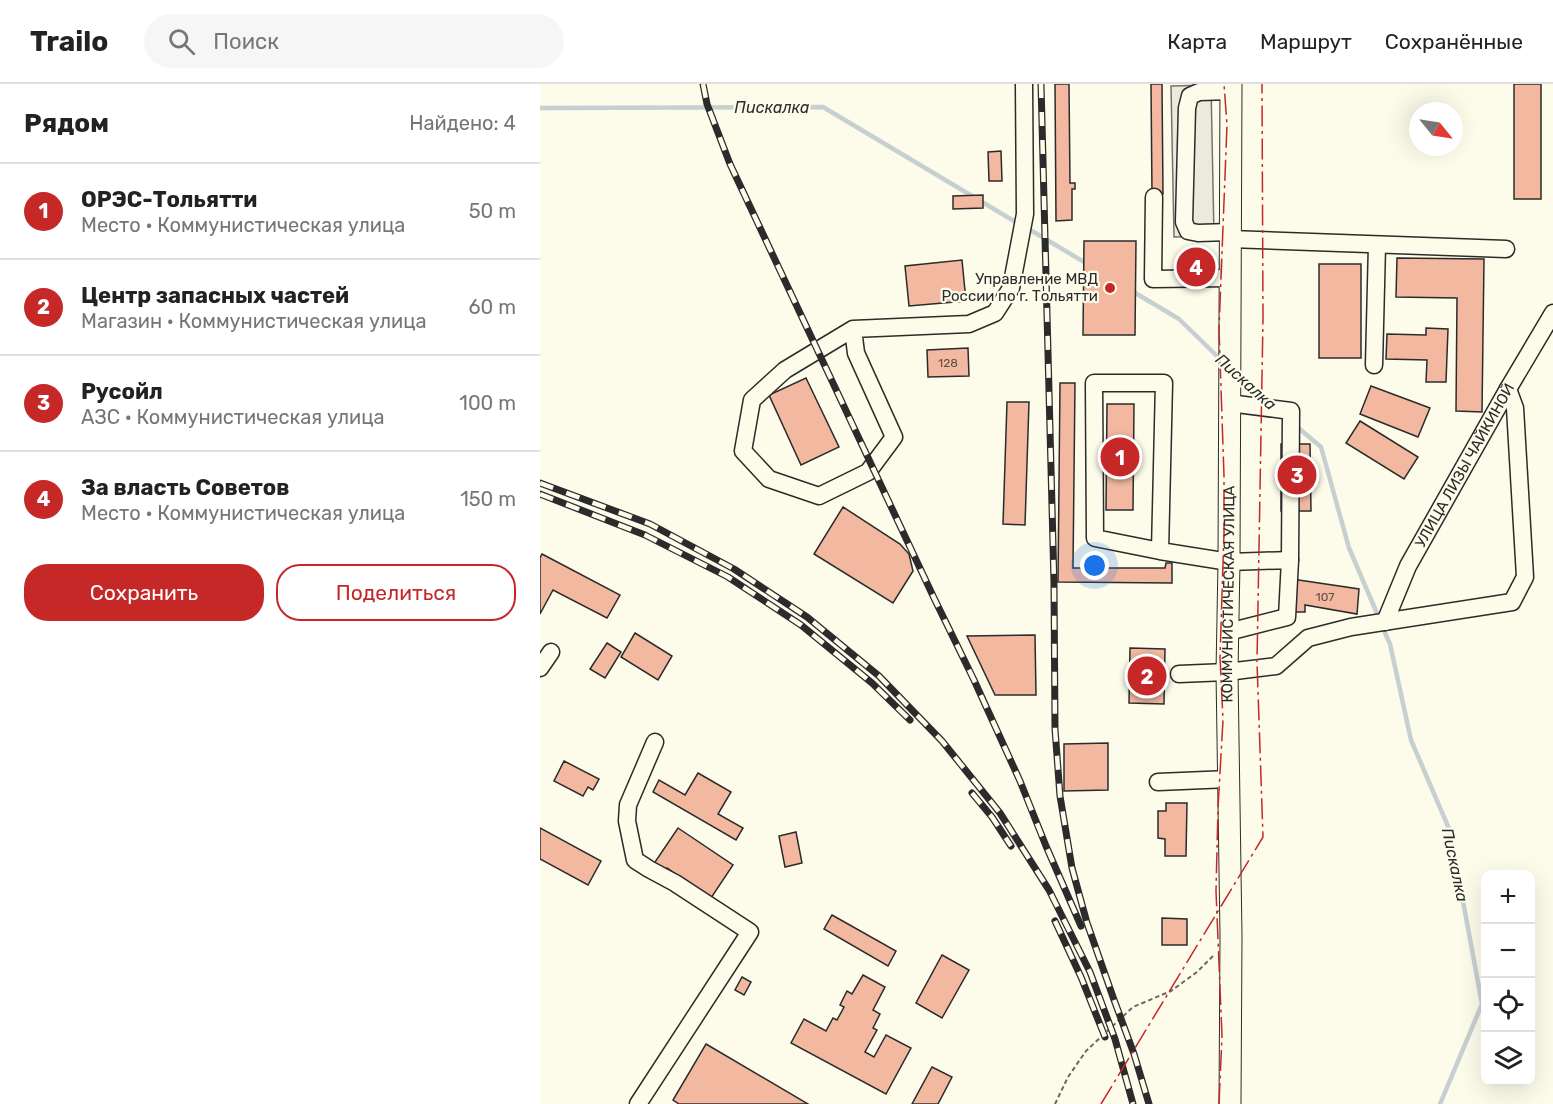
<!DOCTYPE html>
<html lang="ru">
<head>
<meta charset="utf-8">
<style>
  body { margin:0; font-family:Rubik,sans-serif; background:#f6f6f6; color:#222 }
  .controls { position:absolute; right:18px; bottom:18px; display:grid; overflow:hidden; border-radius:12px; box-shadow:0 6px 24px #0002 }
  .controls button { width:54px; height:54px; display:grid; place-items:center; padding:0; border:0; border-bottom:2px solid #e0e0e0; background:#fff; color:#222; font:30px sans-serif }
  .compass { position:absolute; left:869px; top:18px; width:54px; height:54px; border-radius:50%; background:#fff; box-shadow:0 6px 24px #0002; rotate:120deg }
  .you { position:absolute; left:555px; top:482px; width:21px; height:21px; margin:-15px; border:4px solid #fff; border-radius:50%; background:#1a73e8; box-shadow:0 0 0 9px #1a73e833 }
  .badge { display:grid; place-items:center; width:39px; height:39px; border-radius:50%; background:#c62828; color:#fff; font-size:20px; font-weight:700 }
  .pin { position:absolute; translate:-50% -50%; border:3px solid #fff; box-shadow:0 2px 6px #0006 }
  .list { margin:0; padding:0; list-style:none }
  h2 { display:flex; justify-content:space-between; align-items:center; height:78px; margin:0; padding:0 24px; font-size:26px }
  h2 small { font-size:20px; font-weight:400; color:#767676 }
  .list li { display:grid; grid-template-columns:39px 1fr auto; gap:18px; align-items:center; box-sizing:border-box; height:96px; padding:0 24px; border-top:2px solid #e0e0e0 }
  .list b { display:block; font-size:22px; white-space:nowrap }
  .list p { margin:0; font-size:20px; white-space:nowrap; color:#767676 }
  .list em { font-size:20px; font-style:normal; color:#767676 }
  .actions { display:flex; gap:12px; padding:18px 24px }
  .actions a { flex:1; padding:14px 0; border:2px solid #c62828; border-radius:24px; text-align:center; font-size:21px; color:#c62828 }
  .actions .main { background:#c62828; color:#fff }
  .icon { flex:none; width:33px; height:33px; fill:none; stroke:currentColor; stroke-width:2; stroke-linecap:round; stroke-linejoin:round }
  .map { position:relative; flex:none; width:1013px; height:1020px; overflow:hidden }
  header { display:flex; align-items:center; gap:36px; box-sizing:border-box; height:84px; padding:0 30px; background:#fff; border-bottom:2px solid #e0e0e0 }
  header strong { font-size:28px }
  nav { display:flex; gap:33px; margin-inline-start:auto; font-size:21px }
  .search { width:420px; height:54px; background:#f6f6f6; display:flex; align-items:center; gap:15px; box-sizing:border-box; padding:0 21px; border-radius:33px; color:#767676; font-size:22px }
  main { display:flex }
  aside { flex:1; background:#fff }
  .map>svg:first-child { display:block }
  .parking { fill:#eceadb; stroke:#74746e; stroke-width:1.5 }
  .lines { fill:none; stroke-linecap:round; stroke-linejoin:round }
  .stream { stroke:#c7d0d0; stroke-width:4.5 }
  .building { fill:#f2b8a0; stroke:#2b2b2b; stroke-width:1.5 }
  .minor-casing { stroke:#2b2b2b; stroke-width:19 }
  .major-casing { stroke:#2b2b2b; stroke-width:23 }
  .path { stroke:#6a6964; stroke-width:2; stroke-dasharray:4.5 3; stroke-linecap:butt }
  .minor { stroke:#fdfbea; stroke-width:16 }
  .major { stroke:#fdfbea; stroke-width:21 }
  .rail-casing { stroke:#2b2b2b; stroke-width:7 }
  .rail { stroke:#fdfbea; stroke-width:4.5; stroke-dasharray:14; stroke-linecap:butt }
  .power { stroke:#c62828; stroke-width:1.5; stroke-dasharray:21 4.5 3 4.5; stroke-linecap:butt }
  .poi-dot { fill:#c62828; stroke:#fdfbea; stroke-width:2 }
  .labels { text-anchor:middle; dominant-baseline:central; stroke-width:4.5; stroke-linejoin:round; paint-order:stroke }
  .number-label { font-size:12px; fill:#5d4e48 }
  .poi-label { font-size:15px; fill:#2b2b2b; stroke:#fdfbea; text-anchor:end }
  .street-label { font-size:15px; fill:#2b2b2b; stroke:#fdfbea }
  .water-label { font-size:16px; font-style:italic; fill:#2b2b2b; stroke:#fdfbea }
</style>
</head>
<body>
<header>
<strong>Trailo</strong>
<div class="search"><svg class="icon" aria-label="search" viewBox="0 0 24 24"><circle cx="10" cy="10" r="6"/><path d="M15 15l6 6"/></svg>Поиск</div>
<nav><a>Карта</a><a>Маршрут</a><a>Сохранённые</a></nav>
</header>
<main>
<aside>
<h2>Рядом<small>Найдено: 4</small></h2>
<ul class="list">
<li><span class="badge">1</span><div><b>ОРЭС-Тольятти</b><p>Место · Коммунистическая улица</p></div><em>50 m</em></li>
<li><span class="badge">2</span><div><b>Центр запасных частей</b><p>Магазин · Коммунистическая улица</p></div><em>60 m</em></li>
<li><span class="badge">3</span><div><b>Русойл</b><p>АЗС · Коммунистическая улица</p></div><em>100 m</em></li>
<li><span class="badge">4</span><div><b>За власть Советов</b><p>Место · Коммунистическая улица</p></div><em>150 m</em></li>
</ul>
<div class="actions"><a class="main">Сохранить</a><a>Поделиться</a></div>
</aside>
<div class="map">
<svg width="1013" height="1020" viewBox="0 0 1013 1020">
  <rect width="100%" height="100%" fill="#fdfbea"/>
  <path class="parking" d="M671,1L674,152L634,153L631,2Z"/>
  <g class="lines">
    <g class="stream">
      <path d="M0,24L283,23L479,140"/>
      <path d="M487,144L549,181"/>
      <path d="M592,207L639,235L682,277"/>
      <path d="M697,291L726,318"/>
      <path d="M756,342L781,363L809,464L839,534"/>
      <path d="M842,542L850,560L871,656L910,747L942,920L900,1020"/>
    </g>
  </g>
  <g class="building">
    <path d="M515,0H529L530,99H535V105H532V136L516,137Z"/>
    <path d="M611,0H622L623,110H612Z"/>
    <rect x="974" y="0" width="27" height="115"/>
    <path d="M461,67L462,97H449L448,68Z"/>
    <path d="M443,111V124L413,125V112Z"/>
    <path d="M544,157H596L595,251H543Z"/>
    <path d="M857,174L944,175L942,328L916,327L917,214L856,213Z"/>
    <path d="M422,176L426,217L369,222L365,182Z"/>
    <rect x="779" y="180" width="42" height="94"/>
    <path d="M886,244L908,245L906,298H886L887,276L846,275L847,250L886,251Z"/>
    <path d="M428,264L429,292L388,293L387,266Z"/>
    <path d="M266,294L299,363L261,381L229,311Z"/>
    <path d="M520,299H535L533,484H625L626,479H632V499L518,498Z"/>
    <path d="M831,302L890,324L878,353L820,330Z"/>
    <path d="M467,318H489L485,441L463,440Z"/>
    <path d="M567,320H594L593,426H566Z"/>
    <path d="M820,337L878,373L864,395L806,359Z"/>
    <path d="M741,360H770L771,427H741Z"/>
    <path d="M303,423L360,460L369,470L373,487L353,519L274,470Z"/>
    <path d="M2,470L80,511L67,534L13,506L0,530V474Z"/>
    <path d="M752,495L819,505L817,530L765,521V528H751Z"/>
    <path d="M95,549L132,572L118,596L81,573Z"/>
    <path d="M495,551L496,611H455L427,552Z"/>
    <path d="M67,559L81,568L65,594L50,585Z"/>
    <path d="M590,564L625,565L624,620L589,619Z"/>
    <path d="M568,659V706L524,707V660Z"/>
    <path d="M24,677L59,695L53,706L48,703L43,712L14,697Z"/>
    <path d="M158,689L191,708L178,730L203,744L196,756L113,708L119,696L145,711Z"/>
    <path d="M626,719H647L646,772H625V755L618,754V727H626Z"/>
    <path d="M0,744L61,777L48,801L0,775Z"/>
    <path d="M138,744L193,781L171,814L127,784L124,789L113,781Z"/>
    <path d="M256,748L262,779L245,783L239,752Z"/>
    <path d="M292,831L356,867L348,882L284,845Z"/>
    <path d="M622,834L647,835V861H622Z"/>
    <path d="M402,871L429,886L402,934L376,919Z"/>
    <path d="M323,891L345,903L333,926L340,930L333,944L337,946L325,968L334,973L346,951L371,964L346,1010L251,959L264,935L286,947L293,934L297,936L304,923L300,921L307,907L312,910Z"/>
    <path d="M202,893L211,898L204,911L195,906Z"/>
    <path d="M166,960L268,1020H139L133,1016Z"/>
    <path d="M392,983L412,993L398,1020H372Z"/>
  </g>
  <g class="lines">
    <g class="minor-casing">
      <g id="minor">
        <path d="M614,113L613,195L690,194"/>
        <path d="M690,148L658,149L648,147L644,138L647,24L650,12L659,8L691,7"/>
        <path d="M690,155L966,165"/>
        <path d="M313,245L245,286L212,316L203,367L229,395L279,412L328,388L354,353L316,269L313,245L429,240L455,229L471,204L485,130L484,0"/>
        <path d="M834,281L837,161"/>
        <path d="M689,319L751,327L750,476"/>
        <path d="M620,467L624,299H554L555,454L620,467L689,478L750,476L747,533L688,548"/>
        <path id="s1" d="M845,538L868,482L968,305L1013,229"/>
        <path d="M0,584L11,568"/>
        <path d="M639,590L687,588L736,582L768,554L811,543L972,518L985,493L975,324L968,305"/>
        <path d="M618,698L689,695"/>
        <path d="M98,1020L210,848L135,799L109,785L95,776L87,737L88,721L115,658"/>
      </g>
    </g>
    <g class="major-casing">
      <g id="major">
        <path id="s2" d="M690,1020L691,852L687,588L689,478L691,0"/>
      </g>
    </g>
    <path class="path" d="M515,1020L528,993L546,967L593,923L631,907L657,888L673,872"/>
    <use href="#minor" class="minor"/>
    <use href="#major" class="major"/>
    <g class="rail-casing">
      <g id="rail">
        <path d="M163,0L167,20L190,80L394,514L434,596L480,697L506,762L541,842"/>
        <path d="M501,0L514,499L515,645L520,712L532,784L547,839L573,913L594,970L609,1020"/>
        <path d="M0,399L110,440L194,485L267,533L339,592L402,657L460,729L509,806L550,888L575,955L593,1020"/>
        <path d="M0,410L105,451L188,493L261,541L332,599L370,636"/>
        <path d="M432,709L452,733L471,762"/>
        <path d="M515,837L541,893L565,953"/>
      </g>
    </g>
    <use href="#rail" class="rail"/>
    <g class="power">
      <path d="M561,1020L723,753L717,578L723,235L722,0"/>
      <path d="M679,1020L682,952L676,807L678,724L683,636L680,573L684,449V392L679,245L687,41L684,0"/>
    </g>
  </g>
  <circle class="poi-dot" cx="570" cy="204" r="6"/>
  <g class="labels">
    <g class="number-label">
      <text x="408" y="279">128</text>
      <text x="785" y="513">107</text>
    </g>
    <g class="poi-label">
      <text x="558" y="195">Управление МВД<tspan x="558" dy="17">России по г. Тольятти</tspan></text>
    </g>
    <g class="street-label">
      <text stroke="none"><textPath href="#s1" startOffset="176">УЛИЦА ЛИЗЫ ЧАЙКИНОЙ</textPath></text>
      <text stroke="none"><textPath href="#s2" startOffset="510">КОММУНИСТИЧЕСКАЯ УЛИЦА</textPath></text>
    </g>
    <g class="water-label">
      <text x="232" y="23">Пискалка</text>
      <text transform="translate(706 298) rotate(42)">Пискалка</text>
      <text transform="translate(915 781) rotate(78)">Пискалка</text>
    </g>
  </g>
</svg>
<div class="controls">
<button>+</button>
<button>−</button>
<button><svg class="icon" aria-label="locate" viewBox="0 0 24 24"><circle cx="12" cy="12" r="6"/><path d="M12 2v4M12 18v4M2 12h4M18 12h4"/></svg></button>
<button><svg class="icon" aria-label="layers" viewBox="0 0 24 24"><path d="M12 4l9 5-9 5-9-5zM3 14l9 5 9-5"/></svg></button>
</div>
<svg class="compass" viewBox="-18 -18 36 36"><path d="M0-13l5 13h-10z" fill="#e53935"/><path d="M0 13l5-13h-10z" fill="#767676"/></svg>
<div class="you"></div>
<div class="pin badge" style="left:580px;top:373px">1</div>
<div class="pin badge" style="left:607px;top:592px">2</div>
<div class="pin badge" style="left:757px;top:391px">3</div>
<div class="pin badge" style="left:656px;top:183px">4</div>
</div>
</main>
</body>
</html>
